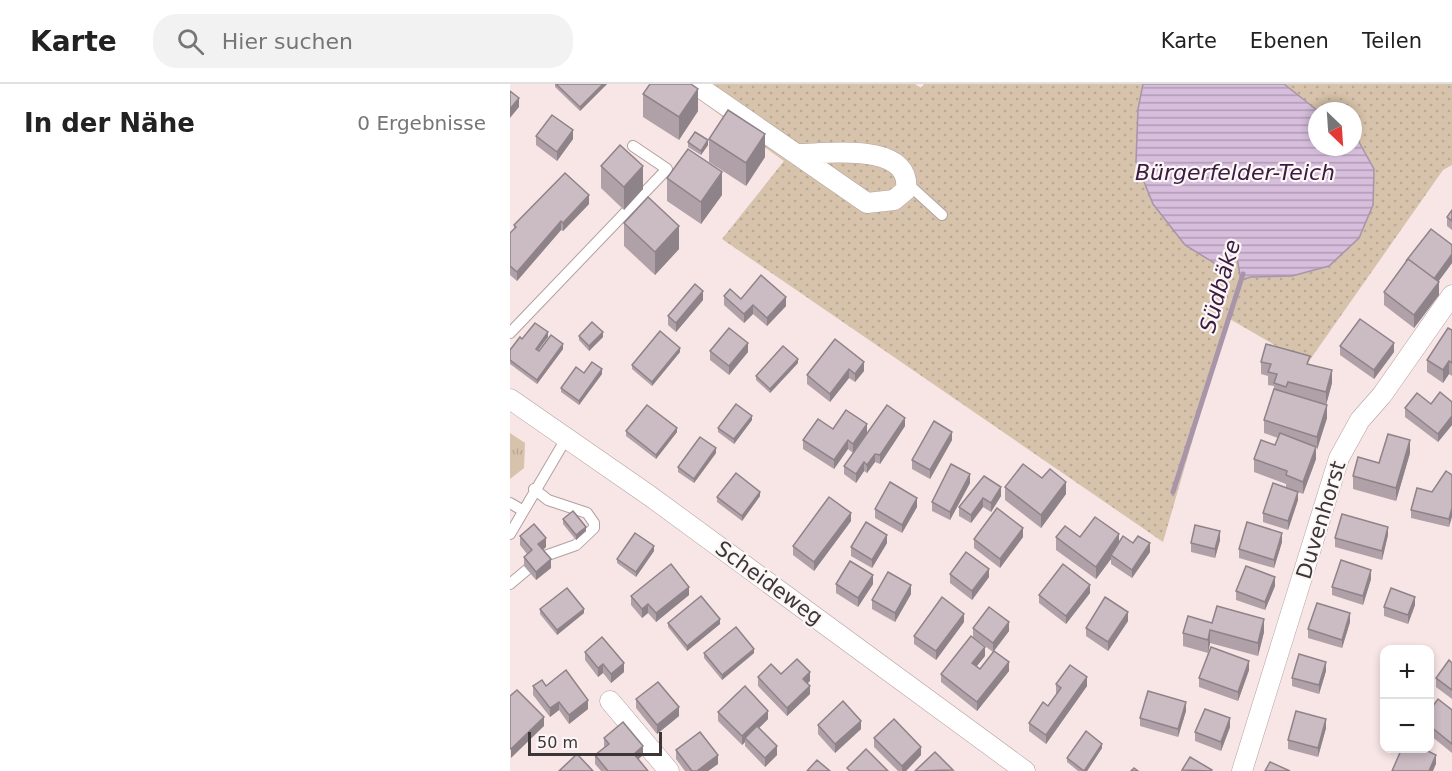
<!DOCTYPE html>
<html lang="de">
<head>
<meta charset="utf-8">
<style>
  body { margin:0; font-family:"DejaVu Sans",sans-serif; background:#f2f2f2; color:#222 }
  .controls { position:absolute; right:18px; bottom:18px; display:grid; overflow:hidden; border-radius:12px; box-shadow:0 3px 9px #0003 }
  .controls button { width:54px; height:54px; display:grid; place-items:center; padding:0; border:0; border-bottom:2px solid #e0e0e0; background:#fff; color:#222; font:30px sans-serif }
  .compass { position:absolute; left:798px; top:18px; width:54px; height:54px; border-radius:50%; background:#fff; box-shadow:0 3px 9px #0003; rotate:155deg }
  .scale { position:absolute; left:18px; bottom:15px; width:134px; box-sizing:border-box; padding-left:6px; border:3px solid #3d3636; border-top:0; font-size:16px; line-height:21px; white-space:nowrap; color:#3d3636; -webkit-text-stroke:4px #fdf6f6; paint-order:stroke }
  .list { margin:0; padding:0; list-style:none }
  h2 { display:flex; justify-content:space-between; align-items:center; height:78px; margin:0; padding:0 24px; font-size:26px }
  h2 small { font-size:20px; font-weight:400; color:#767676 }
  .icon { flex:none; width:33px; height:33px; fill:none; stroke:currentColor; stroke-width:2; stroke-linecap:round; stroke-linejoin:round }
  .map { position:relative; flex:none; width:942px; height:687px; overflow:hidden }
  header { display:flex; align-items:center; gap:36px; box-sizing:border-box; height:84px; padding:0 30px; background:#fff; border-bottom:2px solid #e0e0e0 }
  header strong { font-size:28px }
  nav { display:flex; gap:33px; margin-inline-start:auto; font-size:21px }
  .search { width:420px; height:54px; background:#f2f2f2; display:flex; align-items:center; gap:15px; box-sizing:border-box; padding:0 21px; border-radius:24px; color:#767676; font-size:22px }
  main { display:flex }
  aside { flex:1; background:#fff }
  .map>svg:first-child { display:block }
  .grass { fill:url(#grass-tufts) }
  .park { fill:url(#park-dots) }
  .water { fill:url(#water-rules); stroke:#a895aa; stroke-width:1.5 }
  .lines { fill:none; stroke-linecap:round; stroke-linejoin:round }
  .stream { stroke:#a895aa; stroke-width:5 }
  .service-casing { stroke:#b2a1a1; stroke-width:12 }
  .minor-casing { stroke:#b2a1a1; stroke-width:21 }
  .service { stroke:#fff; stroke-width:10 }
  .minor { stroke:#fff; stroke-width:20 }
  .wall { fill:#afa1a7 }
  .shaded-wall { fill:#8e8388 }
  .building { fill:#cbbbc2; stroke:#8e8388; stroke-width:1.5 }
  .labels { text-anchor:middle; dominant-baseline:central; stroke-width:4.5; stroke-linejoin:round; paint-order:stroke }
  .street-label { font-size:21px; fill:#3d3636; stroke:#fdf6f6 }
  .water-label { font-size:22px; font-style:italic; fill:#3a1b42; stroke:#fdf6f6 }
</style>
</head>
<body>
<header>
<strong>Karte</strong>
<div class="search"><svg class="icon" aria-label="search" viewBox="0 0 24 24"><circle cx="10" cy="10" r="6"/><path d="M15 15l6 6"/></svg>Hier suchen</div>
<nav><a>Karte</a><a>Ebenen</a><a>Teilen</a></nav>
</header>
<main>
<aside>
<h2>In der Nähe<small>0 Ergebnisse</small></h2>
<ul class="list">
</ul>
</aside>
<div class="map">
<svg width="942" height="687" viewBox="0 0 942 687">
  <defs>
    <pattern id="grass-tufts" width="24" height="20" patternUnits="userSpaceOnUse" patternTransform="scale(1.5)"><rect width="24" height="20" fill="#d7c3ab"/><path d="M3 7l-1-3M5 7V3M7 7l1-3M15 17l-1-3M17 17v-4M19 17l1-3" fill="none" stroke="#b9a894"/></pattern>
    <pattern id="park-dots" width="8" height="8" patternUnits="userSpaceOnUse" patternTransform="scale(1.5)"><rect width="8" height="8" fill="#d7c3ab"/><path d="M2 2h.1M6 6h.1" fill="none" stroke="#b9a894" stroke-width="1.8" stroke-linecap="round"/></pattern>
    <pattern id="water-rules" width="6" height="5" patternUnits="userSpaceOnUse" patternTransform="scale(1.5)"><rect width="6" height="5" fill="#d6bedc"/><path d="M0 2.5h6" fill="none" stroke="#af9bb3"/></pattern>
  </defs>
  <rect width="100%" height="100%" fill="#f8e5e6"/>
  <path class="grass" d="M0,349L15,359L14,384L0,395Z"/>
  <path class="park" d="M167,0H405L411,4L414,0H633L628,25L721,176L727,174L732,196L741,193L782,192L849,154L843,27H808L774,0H942V81L933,86L797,280L718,234L653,458L212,155L274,77Z"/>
  <path class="water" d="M633,0H774L808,27L807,63H843V49L845,51L864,85L863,121L849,154L819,182L782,192L741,193L731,196L727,174L709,182L675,161L643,120L626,78L628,25Z"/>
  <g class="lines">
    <path class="stream" d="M663,408L733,190"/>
    <g class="service-casing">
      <g id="service">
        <path d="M397,99L432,131"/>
        <path d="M0,249L157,85L123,62"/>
        <path d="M0,419L12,426"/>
        <path d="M0,450L57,353"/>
        <path d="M0,500L32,473L66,461L84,444V439L77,429L38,416L24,405"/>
      </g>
    </g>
    <g class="minor-casing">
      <g id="minor">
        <path d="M185,0L357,119L384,116L396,106C402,57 316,70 286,70"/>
        <path d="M0,315L140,412L515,687"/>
        <path d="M100,617L159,687"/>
        <path d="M732,687L829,374L850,336L872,311L942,211"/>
      </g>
    </g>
    <use href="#service" class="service"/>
    <use href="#minor" class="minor"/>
  </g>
  <g class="wall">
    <path d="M45,0H97L70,27L45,3Z"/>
    <path d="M133,10L188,27L169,56L133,33Z"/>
    <path d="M26,52L63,55L47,77L26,61Z"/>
    <path d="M199,55L255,73L236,102L199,78Z"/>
    <path d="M178,58L198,61L191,71L178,63Z"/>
    <path d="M91,82L133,105L114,126L91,104Z"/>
    <path d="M157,94L212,111L191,140L157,117Z"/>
    <path d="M79,120L53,147L51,146L7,197L0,191V149L4,146V141Z"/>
    <path d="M942,126V146L937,142V133Z"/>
    <path d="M114,139L169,165L145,191L114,162Z"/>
    <path d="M942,179L928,198L929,211L904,244L874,221V208Z"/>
    <path d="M214,212L231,215L276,222L257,242L243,230L234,239L214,221Z"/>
    <path d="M193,216L166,248L158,241V232Z"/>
    <path d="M942,246V292L939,290L933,299L917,288V276Z"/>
    <path d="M69,252L93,253L79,267L69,256Z"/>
    <path d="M38,253L28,266L29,267L53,265L27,300L0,280V266L12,255Z"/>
    <path d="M325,255L354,287L345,298L339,294L320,318L297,300V291Z"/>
    <path d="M830,262L884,268L864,295L830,271Z"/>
    <path d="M200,267L238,268L219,291L200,276Z"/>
    <path d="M170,268L142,302L122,285V281Z"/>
    <path d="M751,278L800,280L822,299L816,321L817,334L806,365V375L793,410L788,408V416L778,446L753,438V429L776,403V400L744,388V375L765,361L768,354L754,349V336L764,305V302L758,301V292L751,290Z"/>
    <path d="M288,279L260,309L246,296V292Z"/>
    <path d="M74,289L92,290L69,321L51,308V304Z"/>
    <path d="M942,318V341L928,358L895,333V324Z"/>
    <path d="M242,336L224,360L208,348V344Z"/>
    <path d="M395,342L370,380L365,378L357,389L354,387L346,399L334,390V382L343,369L338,365L324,385L293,365V356L323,345L357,349Z"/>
    <path d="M116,347L167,348L146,375L116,352Z"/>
    <path d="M442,356L420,395L402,385V376Z"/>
    <path d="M206,369L184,399L168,388V383Z"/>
    <path d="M900,369L886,417L843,405V392Z"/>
    <path d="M942,391L939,443L901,434V426Z"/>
    <path d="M474,392L491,412L481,428L473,423L461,439L449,432V423Z"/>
    <path d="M460,399L440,436L422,427V418Z"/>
    <path d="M495,403L556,410L531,444L495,416Z"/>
    <path d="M250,412L232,437L207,418V413Z"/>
    <path d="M407,423L392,449L365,434V425Z"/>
    <path d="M53,435L76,447L66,456L53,440Z"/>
    <path d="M341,437L304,487L283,471V462Z"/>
    <path d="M878,451L872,476L825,463V454Z"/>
    <path d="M10,452L36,463L33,466L41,484L26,496L14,482V473L17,470L10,461Z"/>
    <path d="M513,453L490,484L464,464V455Z"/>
    <path d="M546,453H570L623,459L640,468L622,494L601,480V475L586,495L546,466Z"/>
    <path d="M710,456L705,474L681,468V459Z"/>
    <path d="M772,458L764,484L729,474V465Z"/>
    <path d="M377,459L362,484L341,472V463Z"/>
    <path d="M144,467L126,493L107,479V475Z"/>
    <path d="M440,490L479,493L462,516L440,499Z"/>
    <path d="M861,495L853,521L822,511V503Z"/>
    <path d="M326,500H363L348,523L326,509Z"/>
    <path d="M765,502L755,526L726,516V507Z"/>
    <path d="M580,509L556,540L529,519V511Z"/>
    <path d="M401,510L385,538L362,525V516Z"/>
    <path d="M179,511L146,538L138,529L132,534L121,521V512Z"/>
    <path d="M905,521L898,540L874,532V523Z"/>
    <path d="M30,525L74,529L47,551L30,530Z"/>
    <path d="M618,537L598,567L576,552V544Z"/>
    <path d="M454,538L426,576L404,560V552Z"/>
    <path d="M840,538L832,564L798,554V545Z"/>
    <path d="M158,539L210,540L177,567L158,543Z"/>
    <path d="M702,539L754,548L748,572L700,559L698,569L673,562V549Z"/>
    <path d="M463,544L499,547L484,567L499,587L467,627L431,598V590L475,572L466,583L470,585L483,568L463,553Z"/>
    <path d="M75,568L114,588L101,599L93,589L88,593L75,576Z"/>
    <path d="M194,569H244L212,596L194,574Z"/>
    <path d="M942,579V615L926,603V594Z"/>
    <path d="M739,586L728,617L689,603V594Z"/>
    <path d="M816,587L809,610L782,602V594Z"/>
    <path d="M271,590L300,597L297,599L300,610L277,632L248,602V593Z"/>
    <path d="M546,600L577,602L536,660L519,647V639L538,622L547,610L546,609Z"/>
    <path d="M23,602H36L78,625L59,640L49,626L40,633L23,611Z"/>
    <path d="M126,615L169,632L147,650L126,624Z"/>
    <path d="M920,626H942V669L920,651Z"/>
    <path d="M676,627L668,653L630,642V634Z"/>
    <path d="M208,628L258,635L249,644L267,671L255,683L235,662V658L232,661L208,637Z"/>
    <path d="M308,641L351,645L325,669L308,650Z"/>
    <path d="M720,643L711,667L685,657V648Z"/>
    <path d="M816,644L808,673L778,665V656Z"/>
    <path d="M94,654L133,671L128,675L138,687H91L85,680V671L94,663Z"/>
    <path d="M364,654L411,671L396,687H388L364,663Z"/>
    <path d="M592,664L577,687H568L557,678V674Z"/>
    <path d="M166,666L208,680L198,687H175L166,675Z"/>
  </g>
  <g class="shaded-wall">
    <path d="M93,0H97L70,27V23Z"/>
    <path d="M188,5V27L169,56V33Z"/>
    <path d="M9,14V23L0,34V25Z"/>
    <path d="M63,46V55L47,77V68Z"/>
    <path d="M255,50V73L236,102V79Z"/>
    <path d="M198,56V61L191,71V67Z"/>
    <path d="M133,82V105L114,126V103Z"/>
    <path d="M212,88V111L191,140V118Z"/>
    <path d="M79,111V120L53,147V139Z"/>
    <path d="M51,137V146L7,197V188Z"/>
    <path d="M169,142V165L145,191V168Z"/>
    <path d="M942,170V179L922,206V197Z"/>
    <path d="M929,198V211L904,244V231Z"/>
    <path d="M193,207V216L166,248V239Z"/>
    <path d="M276,213V222L257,242V234Z"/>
    <path d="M243,221V230L234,239V230Z"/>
    <path d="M38,248V253L26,269V265Z"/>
    <path d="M93,248V253L79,267V262Z"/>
    <path d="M238,259V268L219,291V282Z"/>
    <path d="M884,259V268L864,295V286Z"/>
    <path d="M53,260V265L27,300V296Z"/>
    <path d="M170,264V268L142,302V298Z"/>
    <path d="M288,275V279L260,309V305Z"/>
    <path d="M939,277V290L933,299V286Z"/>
    <path d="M354,278V287L345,298V290Z"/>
    <path d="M92,285V290L69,321V317Z"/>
    <path d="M339,285V294L320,318V310Z"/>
    <path d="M822,286V299L816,321V308Z"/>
    <path d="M817,321V334L807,366V353Z"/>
    <path d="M242,332V336L224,360V355Z"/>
    <path d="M942,332V341L928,358V350Z"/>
    <path d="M395,334V342L370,380V371Z"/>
    <path d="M357,340V349L343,369V360Z"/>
    <path d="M167,344V348L146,375V371Z"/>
    <path d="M442,348V356L420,395V386Z"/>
    <path d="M338,356V365L324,385V376Z"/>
    <path d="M900,356V369L886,417V404Z"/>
    <path d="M806,363V375L793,410V398Z"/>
    <path d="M206,364V369L184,399V395Z"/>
    <path d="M365,370V378L357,389V381Z"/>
    <path d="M354,378V387L346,399V390Z"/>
    <path d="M460,390V399L440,436V428Z"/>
    <path d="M556,398V410L531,444V431Z"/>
    <path d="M491,403V412L481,428V419Z"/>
    <path d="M250,408V412L232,437V432Z"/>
    <path d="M788,408V416L778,446V437Z"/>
    <path d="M407,414V423L392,449V441Z"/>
    <path d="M473,414V423L461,439V431Z"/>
    <path d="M942,424V433L939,443V435Z"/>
    <path d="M341,429V437L304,487V478Z"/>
    <path d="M76,443V447L66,456V451Z"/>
    <path d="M878,443V451L872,476V467Z"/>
    <path d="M513,444V453L490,484V475Z"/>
    <path d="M710,447V456L705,474V465Z"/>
    <path d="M772,449V458L764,484V476Z"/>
    <path d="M609,450V463L601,471V475L586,495V483Z"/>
    <path d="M377,451V459L362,484V476Z"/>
    <path d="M36,454V463L28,469V460Z"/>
    <path d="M640,459V468L622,494V486Z"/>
    <path d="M144,462V467L126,493V488Z"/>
    <path d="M41,475V484L26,496V488Z"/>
    <path d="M479,485V493L462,516V507Z"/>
    <path d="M861,486V495L853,521V512Z"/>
    <path d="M363,491V500L348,523V514Z"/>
    <path d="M765,493V502L755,526V518Z"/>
    <path d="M401,501V510L385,538V529Z"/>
    <path d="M580,501V509L556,540V532Z"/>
    <path d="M179,503V511L146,538V529Z"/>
    <path d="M905,513V521L898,540V531Z"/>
    <path d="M138,520V529L132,534V525Z"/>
    <path d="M74,525V529L47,551V546Z"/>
    <path d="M618,528V537L598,567V558Z"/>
    <path d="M840,529V538L832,564V556Z"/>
    <path d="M454,530V538L426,576V567Z"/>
    <path d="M210,535V540L177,567V562Z"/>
    <path d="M754,535V548L748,572V559Z"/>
    <path d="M499,538V547L483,568V559Z"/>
    <path d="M700,546V559L698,569V556Z"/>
    <path d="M475,563V572L462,588V579Z"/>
    <path d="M244,565V569L212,596V591Z"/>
    <path d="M739,577V586L728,617V608Z"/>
    <path d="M499,578V587L467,627V618Z"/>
    <path d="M816,578V587L809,610V601Z"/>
    <path d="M114,579V588L101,599V590Z"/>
    <path d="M93,580V589L88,593V584Z"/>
    <path d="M300,588V597L293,604V595Z"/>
    <path d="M577,593V602L536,660V651Z"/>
    <path d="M300,602V610L277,632V624Z"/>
    <path d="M78,616V625L59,640V631Z"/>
    <path d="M49,618V626L40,633V624Z"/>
    <path d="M676,618V627L668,653V645Z"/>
    <path d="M169,623V632L147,650V641Z"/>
    <path d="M258,627V635L237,656L235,654V658L232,661V652Z"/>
    <path d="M34,633V642L1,674V665Z"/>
    <path d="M720,634V643L711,667V658Z"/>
    <path d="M816,635V644L808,673V664Z"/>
    <path d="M351,637V645L325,669V660Z"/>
    <path d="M592,660V664L577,687H574Z"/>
    <path d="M133,662V671L124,679V670Z"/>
    <path d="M267,662V671L255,683V674Z"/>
    <path d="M411,663V671L396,687H392V682Z"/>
    <path d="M208,671V680L198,687H187Z"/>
    <path d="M926,671V680L923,687H919Z"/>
  </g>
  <g class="building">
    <path d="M46,0H93L70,23Z"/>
    <path d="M140,0H181L188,5L169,33L133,10Z"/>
    <path d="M0,7L9,14L0,25Z"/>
    <path d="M218,26L255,50L236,79L199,55Z"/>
    <path d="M42,31L63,46L47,68L26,52Z"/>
    <path d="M185,48L198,56L191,67L178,58Z"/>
    <path d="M110,61L133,82L114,103L91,82Z"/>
    <path d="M178,65L212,88L191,118L157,94Z"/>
    <path d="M55,89L79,111L53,139L51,137L7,188L0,182V149L6,143L4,141Z"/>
    <path d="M138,113L169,142L145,168L114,139Z"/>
    <path d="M942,126V137L937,133Z"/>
    <path d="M921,145L942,161V170L924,195L898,175L896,177Z"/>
    <path d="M898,175L929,198L904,231L874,208Z"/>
    <path d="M251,191L276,213L257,234L243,221L234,230L214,212L220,205L231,215Z"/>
    <path d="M185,200L193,207L166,239L158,232Z"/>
    <path d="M850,235L884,259L864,286L830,262Z"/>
    <path d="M82,238L93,248L79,262L69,252Z"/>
    <path d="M25,239L38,248L26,265L29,267L41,251L53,260L27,296L0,276V266L10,253L12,255Z"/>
    <path d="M219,244L238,259L219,282L200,267Z"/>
    <path d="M938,244L942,246V279L939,277L933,286L917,276Z"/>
    <path d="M150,247L170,264L142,298L122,281Z"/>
    <path d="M325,255L354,278L345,290L339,285L320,310L297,291Z"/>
    <path d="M756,260L800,272L797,280L822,286L816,308L778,298L776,303L764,299L767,290L758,288L761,280L751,278Z"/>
    <path d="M273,262L288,275L260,305L246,292Z"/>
    <path d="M82,278L92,285L69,317L51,304L66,283L74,289Z"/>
    <path d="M764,305L817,321L807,353L754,336Z"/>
    <path d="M930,308L942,318V332L928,350L895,324L907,309L921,320Z"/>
    <path d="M226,320L242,332L224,355L208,344Z"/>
    <path d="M137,321L167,344L146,371L116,347Z"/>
    <path d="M377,321L395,334L370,371L365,370L357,381L354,378L346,390L334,382Z"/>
    <path d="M336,326L357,340L343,360L338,356L324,376L293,356L308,335L323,345Z"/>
    <path d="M424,337L442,348L420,386L402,376Z"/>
    <path d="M770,349L806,363L793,398L776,391L777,387L744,375L751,356L765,361Z"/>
    <path d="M878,350L900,356L886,404L843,392L848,373L869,379Z"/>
    <path d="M190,353L206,364L184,395L168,383Z"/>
    <path d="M441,380L460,390L440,428L422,418Z"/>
    <path d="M513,380L532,394L540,385L556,398L531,431L495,403Z"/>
    <path d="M936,387L942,391V424L939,435L901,426L907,404L922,408Z"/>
    <path d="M226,389L250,408L232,432L207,413Z"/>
    <path d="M474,392L491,403L481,419L473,414L461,431L449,423Z"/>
    <path d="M380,398L407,414L392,441L365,425Z"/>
    <path d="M763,399L788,408L778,437L753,429Z"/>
    <path d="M319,413L341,429L304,478L283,462Z"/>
    <path d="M487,424L513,444L490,475L464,455Z"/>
    <path d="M63,427L76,443L66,451L53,435Z"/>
    <path d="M832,430L878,443L872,467L825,454Z"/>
    <path d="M585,433L609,450L586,483L546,453L555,442L570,453Z"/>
    <path d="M356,438L377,451L362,476L341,463Z"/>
    <path d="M737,438L772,449L764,476L729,465Z"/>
    <path d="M24,440L36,454L28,460L41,475L26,488L14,473L22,466L10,452Z"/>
    <path d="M685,441L710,447L705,465L681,459Z"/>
    <path d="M125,449L144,462L126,488L107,475Z"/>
    <path d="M613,452L623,459L628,452L640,459L622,486L601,471Z"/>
    <path d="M456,468L479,485L462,507L440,490Z"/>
    <path d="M831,476L861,486L853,512L822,503Z"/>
    <path d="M340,477L363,491L348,514L326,500Z"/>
    <path d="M161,480L179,503L146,529L138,520L132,525L121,512Z"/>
    <path d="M553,480L580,501L556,532L529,511Z"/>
    <path d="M736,482L765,493L755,518L726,507Z"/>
    <path d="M378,488L401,501L385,529L362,516Z"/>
    <path d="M57,504L74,525L47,546L30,525Z"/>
    <path d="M881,504L905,513L898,531L874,523Z"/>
    <path d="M191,512L210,535L177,562L158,539Z"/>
    <path d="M432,513L454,530L426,567L404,552Z"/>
    <path d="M595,513L618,528L598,558L576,544Z"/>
    <path d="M807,519L840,529L832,556L798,545Z"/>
    <path d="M707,522L754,535L748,559L700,546L698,556L673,549L678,532L702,539Z"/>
    <path d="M479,523L499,538L483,559L463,544Z"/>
    <path d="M226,543L244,565L212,591L194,569Z"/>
    <path d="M461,552L475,563L462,579L470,585L484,567L499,578L467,618L431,590Z"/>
    <path d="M92,553L114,579L101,590L93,580L88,584L75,568Z"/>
    <path d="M701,563L739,577L728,608L689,594Z"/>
    <path d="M789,570L816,578L809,601L782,594Z"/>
    <path d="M287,575L300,588L293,595L300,602L277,624L248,593L261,580L271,590Z"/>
    <path d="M939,576L942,579V606L926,594Z"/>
    <path d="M560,581L577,593L536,651L519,639L533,618L538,622L551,604L546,600Z"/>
    <path d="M56,586L78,616L59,631L49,618L40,624L23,602L32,596L36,602Z"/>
    <path d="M148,598L169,623L147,641L126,615Z"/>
    <path d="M235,602L258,627L232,652L208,628Z"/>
    <path d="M7,606L34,633L1,665L0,663V612Z"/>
    <path d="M638,607L676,618L668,645L630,634Z"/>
    <path d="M928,615L942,626V660L920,642V626Z"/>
    <path d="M333,617L351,637L325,660L308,641Z"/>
    <path d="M695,625L720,634L711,658L685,648Z"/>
    <path d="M786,627L816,635L808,664L778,656Z"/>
    <path d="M384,635L411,663L392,682L364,654Z"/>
    <path d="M113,638L133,662L124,670L138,687H98L85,671L99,660L94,654Z"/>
    <path d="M247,642L267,662L255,674L235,654Z"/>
    <path d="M576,647L592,660L574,687L557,674Z"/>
    <path d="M190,648L208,671L187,687H182L166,666Z"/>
    <path d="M892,664H912L926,671L919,687H882Z"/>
    <path d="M356,665L378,687H340L337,684Z"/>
    <path d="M425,668L443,686L405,687Z"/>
    <path d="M67,670L83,687H49Z"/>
    <path d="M680,673L702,686L701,687L672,686Z"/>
    <path d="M307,676L320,687H297Z"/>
    <path d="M760,678L780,687H755Z"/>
    <path d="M624,684L628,687H621Z"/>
  </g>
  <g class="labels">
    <g class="street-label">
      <text transform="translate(811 436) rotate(-73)">Duvenhorst</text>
      <text transform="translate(259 499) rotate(36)">Scheideweg</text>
    </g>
    <g class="water-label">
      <text x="725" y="88">Bürgerfelder-Teich</text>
      <text transform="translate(710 202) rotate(-74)">Südbäke</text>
    </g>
  </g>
</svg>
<div class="controls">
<button>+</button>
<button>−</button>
</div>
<svg class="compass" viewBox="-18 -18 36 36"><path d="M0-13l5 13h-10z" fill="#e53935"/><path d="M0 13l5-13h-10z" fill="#767676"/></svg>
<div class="scale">50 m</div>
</div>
</main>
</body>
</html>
